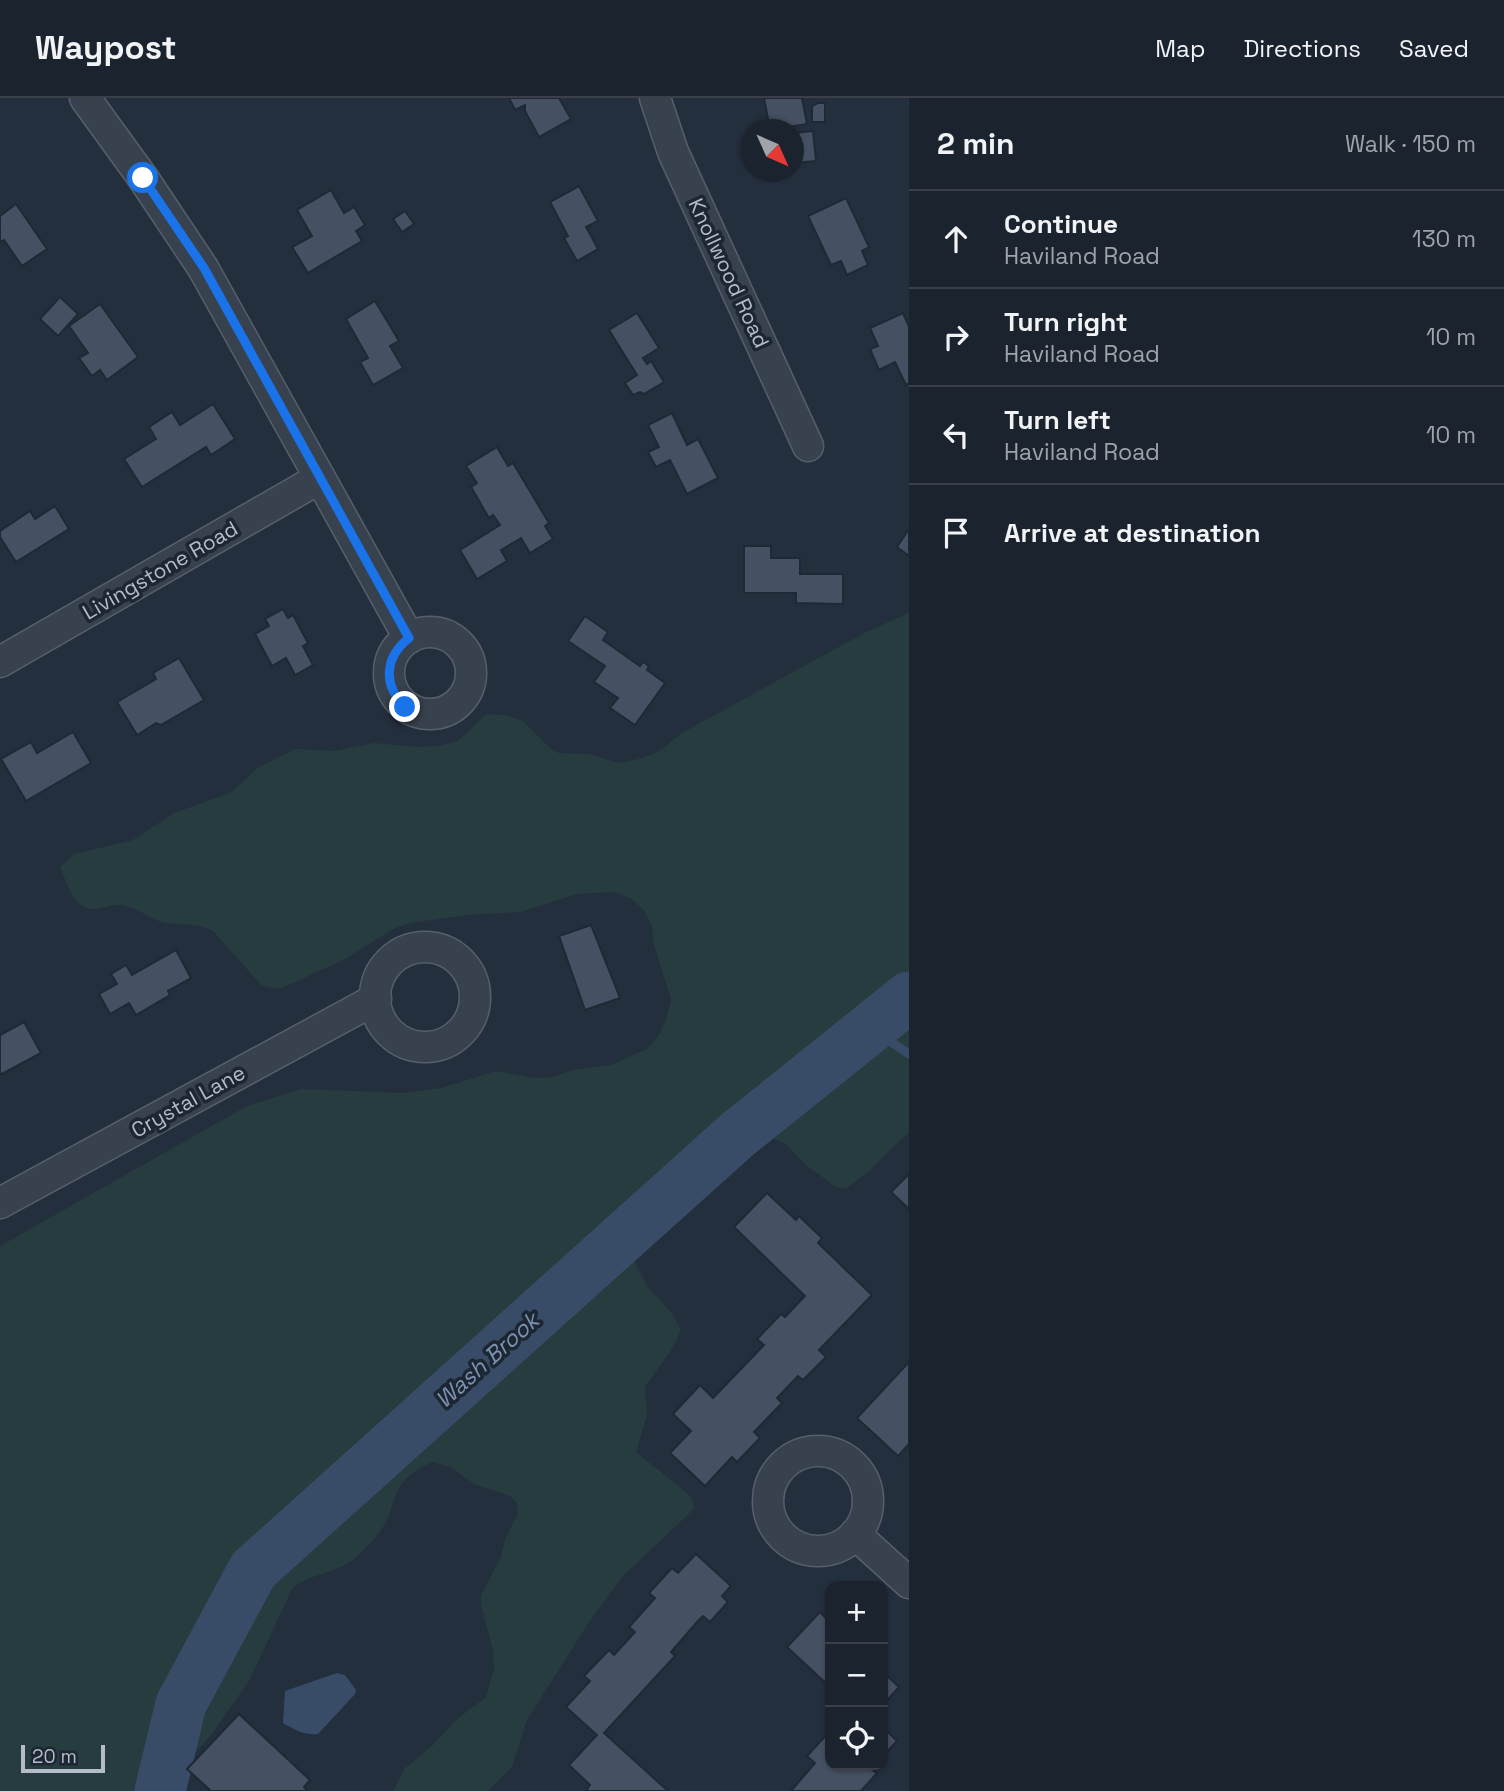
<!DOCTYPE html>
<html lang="en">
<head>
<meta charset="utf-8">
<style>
  body { margin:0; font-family:"Space Grotesk",sans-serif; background:#242b36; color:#f1f3f6 }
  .controls { position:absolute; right:21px; bottom:21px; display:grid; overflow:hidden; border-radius:14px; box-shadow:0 2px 5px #0004 }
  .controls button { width:63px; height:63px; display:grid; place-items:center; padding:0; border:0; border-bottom:2px solid #39404a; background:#1b232e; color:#f1f3f6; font:35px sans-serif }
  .compass { position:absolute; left:741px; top:21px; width:63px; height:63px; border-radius:50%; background:#1b232e; box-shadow:0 2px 5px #0004; rotate:135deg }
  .scale { position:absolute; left:21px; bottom:18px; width:84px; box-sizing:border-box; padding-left:7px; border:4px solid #b4bcc9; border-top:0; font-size:19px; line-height:24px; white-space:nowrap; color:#b4bcc9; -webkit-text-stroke:5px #1d2633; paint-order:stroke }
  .stop { position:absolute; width:21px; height:21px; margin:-16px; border:5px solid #1a73e8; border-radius:50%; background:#fff }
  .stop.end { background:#1a73e8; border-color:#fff; box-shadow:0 2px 7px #0008 }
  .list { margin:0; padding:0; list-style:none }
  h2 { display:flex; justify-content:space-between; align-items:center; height:91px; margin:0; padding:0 28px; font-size:30px }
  h2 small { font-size:23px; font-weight:400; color:#a0a4aa }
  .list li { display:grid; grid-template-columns:46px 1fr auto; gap:21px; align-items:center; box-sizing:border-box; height:98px; padding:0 28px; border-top:2px solid #39404a }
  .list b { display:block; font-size:26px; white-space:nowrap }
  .list p { margin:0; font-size:23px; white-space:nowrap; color:#a0a4aa }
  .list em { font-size:23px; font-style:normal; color:#a0a4aa }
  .icon { flex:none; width:38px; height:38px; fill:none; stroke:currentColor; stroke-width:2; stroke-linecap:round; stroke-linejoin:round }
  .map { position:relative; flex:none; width:909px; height:1693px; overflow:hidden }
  header { display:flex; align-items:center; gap:42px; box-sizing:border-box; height:98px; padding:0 35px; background:#1b232e; border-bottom:2px solid #39404a }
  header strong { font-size:33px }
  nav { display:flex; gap:38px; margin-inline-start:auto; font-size:24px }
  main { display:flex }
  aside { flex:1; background:#1b232e }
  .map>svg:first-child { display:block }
  .green { fill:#263c3f }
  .water { fill:#394c67 }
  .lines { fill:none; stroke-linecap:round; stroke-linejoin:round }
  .stream { stroke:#394c67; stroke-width:9 }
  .river { stroke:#394c67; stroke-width:51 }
  .building { fill:#455162; stroke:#1f2835; stroke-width:2 }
  .street-casing { stroke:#565f6c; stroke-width:33 }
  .street { stroke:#38414e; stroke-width:30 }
  .route { stroke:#1a73e8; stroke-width:9 }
  .labels { text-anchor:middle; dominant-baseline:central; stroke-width:7; stroke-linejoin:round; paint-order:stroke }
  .street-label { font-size:21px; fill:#b4bcc9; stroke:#1d2633 }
  .water-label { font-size:23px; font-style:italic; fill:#7c92b1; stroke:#1d2633 }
</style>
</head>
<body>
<header>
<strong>Waypost</strong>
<nav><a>Map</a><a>Directions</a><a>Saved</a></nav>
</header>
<main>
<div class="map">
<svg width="909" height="1693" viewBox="0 0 909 1693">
  <rect width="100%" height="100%" fill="#242f3e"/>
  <path class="green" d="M909,515V1034L869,1073L846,1091L836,1089L806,1067L786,1046L769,1038L752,1047L725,1076L693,1099L640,1155L635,1164L647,1188L672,1215L681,1232L674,1248L645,1289L647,1317L636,1354L686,1394L692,1401L694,1411L623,1478L587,1527L527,1622L512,1669L488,1693H393L404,1671L432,1648L457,1621L486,1599L494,1572L493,1553L481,1507V1497L501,1459L505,1441L518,1415L517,1405L510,1398L474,1386L451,1369L432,1364C423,1369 412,1374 405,1382C395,1392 393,1409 387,1422C380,1436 367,1449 355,1460C337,1476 309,1475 292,1491L249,1583L211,1637L161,1693H0V1148L247,1008L301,991L401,995L441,990L496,973L534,980L554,979L572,972L611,967L647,951L659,937L667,919L671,901L654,847L652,829L644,812L630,800L614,794L577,796L521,814L467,817L410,825L393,831L347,860L280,891L262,888L214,834C199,824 180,828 162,824C148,820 137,809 122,807C113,806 105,810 96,811C74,813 67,785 60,769L74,756L133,742L174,715L230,695L259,669L295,651L334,653L374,645L418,649L439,648L458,643L486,616L505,617L523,623L551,651L559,655L589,656L618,665L639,661L660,653L682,635L866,534Z"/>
  <path class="water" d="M337,1575L345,1577L356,1592L355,1596L318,1636C305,1638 294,1631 283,1625L285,1593Z"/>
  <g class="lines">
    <path class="stream" d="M870,930L909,956"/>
    <path class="river" d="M160,1693L181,1606L253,1472L737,1037L909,899"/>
  </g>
  <g class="building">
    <path d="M509,0H559L571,21L539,39L525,13V7L515,12Z"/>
    <path d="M764,0H802L807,26L770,32Z"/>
    <path d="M818,5H825V24H812V8Z"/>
    <path d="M813,33L816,63L794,65V35Z"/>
    <path d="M579,88L598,123L586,129L598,151L577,163L564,140L568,138L550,104Z"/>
    <path d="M331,92L344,115L354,109L365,127L356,133L362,143L308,175L292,149L312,138L297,112Z"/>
    <path d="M846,100L869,149L862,153L868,167L847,177L841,163L831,167L808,118Z"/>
    <path d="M16,106L47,151L22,168L4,142L0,144V118Z"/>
    <path d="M405,113L414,126L402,134L393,121Z"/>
    <path d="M60,199L78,216L58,238L40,221Z"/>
    <path d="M375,203L399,243L390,248L403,270L373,287L360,264L368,260L346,221Z"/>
    <path d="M100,206L138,259L107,282L100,272L92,278L79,260L88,255L69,228Z"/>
    <path d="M637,215L659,250L643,260L647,266L651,263L664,284L644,296L640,294L633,297L625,285L637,277L609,232Z"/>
    <path d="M903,215L909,229V285L906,287L895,264L879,272L870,251L878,248L870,230Z"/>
    <path d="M213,306L235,341L211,357L206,349L142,389L124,361L156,341L149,329L172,314L180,327Z"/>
    <path d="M672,315L687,347L698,341L718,380L687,396L670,362L656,369L648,354L659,349L648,327Z"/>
    <path d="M497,349L508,368L513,365L549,425L545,428L553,441L530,455L521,440L501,452L507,463L477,481L460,452L500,427L493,417L489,420L471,389L477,385L466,368Z"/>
    <path d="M55,408L69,431L16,464L0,439V433L30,413L35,421Z"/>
    <path d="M909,431V458L897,449Z"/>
    <path d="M744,448H771V460H800V476H843V506L796,505V495H744Z"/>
    <path d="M283,511L288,520L293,517L308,545L303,548L313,567L295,577L286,560L272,568L255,536L269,528L265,521Z"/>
    <path d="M585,518L608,534L603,542L640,568L643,564L649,568L647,572L665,585L635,627L610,610L618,600L594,584L605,568L568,543Z"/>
    <path d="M179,560L204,602L161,627L156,625L137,637L117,604L156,581L153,575Z"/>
    <path d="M73,634L91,665L26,703L1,661L31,644L37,655Z"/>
    <path d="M591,827L620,900L585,912L559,838Z"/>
    <path d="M176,852L191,880L168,893L170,897L136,917L129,905L110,916L99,896L117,886L111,876L126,867L132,877Z"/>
    <path d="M24,924L41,955L0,977V937Z"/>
    <path d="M909,1076V1111L891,1094Z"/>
    <path d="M767,1095L796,1122L799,1118L822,1140L818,1145L872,1197L819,1252L826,1259L803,1282L798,1278L777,1300L782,1305L754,1334L760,1340L737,1364L732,1359L705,1388L670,1355L691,1333L673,1316L700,1287L713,1300L764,1247L757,1241L781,1216L785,1219L805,1198L734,1129Z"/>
    <path d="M909,1264V1346L898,1358L857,1320Z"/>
    <path d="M696,1456L731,1488L722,1498L728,1504L710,1524L703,1518L697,1524L671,1554L675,1558L604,1635L668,1693H586L590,1687L569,1667L597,1637L566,1609L590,1583L584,1578L609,1552L614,1557L635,1534L629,1529L655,1500L649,1495L672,1470L678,1475Z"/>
    <path d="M820,1514L830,1524V1589L787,1549Z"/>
    <path d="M883,1574L899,1589L883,1607Z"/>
    <path d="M239,1616L310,1682L304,1689L308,1693H211L187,1671Z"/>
    <path d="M883,1629L897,1643L883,1658Z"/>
    <path d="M829,1634L830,1667H875L871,1671L877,1675L861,1693H791L815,1665L807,1658Z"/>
  </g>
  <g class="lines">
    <g class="street-casing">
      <g id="street">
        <path d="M85,0L143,80L203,170L409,540"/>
        <path d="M655,0L673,54L808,348"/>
        <circle cx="430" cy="575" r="41"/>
        <path d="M0,564L320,380"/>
        <circle cx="425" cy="899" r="50"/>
        <path d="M0,1105L376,901"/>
        <circle cx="818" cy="1403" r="50"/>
        <path d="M855,1436L909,1485"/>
      </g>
    </g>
    <use href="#street" class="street"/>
  </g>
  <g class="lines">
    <path class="route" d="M143,80L204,170L409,540C384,560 383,587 405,609"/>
  </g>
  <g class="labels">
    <g class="street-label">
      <text transform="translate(729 175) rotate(65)">Knollwood Road</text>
      <text transform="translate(160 472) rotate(-30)">Livingstone Road</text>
      <text transform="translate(188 1003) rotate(-29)">Crystal Lane</text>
    </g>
    <g class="water-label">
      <text transform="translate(487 1262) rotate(-42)">Wash Brook</text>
    </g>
  </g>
</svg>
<div class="controls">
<button>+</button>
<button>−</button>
<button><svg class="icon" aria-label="locate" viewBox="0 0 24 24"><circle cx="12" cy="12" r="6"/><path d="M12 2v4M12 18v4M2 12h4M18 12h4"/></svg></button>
</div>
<svg class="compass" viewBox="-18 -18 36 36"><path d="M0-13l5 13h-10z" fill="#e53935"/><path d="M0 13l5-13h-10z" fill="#a0a4aa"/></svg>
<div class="scale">20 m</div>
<div class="stop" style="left:143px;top:80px"></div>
<div class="stop end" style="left:405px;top:609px"></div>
</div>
<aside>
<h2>2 min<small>Walk · 150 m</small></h2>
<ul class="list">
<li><svg class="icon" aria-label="ahead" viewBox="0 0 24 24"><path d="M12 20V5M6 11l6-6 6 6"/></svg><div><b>Continue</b><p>Haviland Road</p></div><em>130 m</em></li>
<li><svg class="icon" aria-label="right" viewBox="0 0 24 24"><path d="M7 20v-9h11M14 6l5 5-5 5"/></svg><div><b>Turn right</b><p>Haviland Road</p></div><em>10 m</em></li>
<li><svg class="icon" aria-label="left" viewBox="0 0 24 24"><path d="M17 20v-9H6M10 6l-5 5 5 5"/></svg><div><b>Turn left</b><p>Haviland Road</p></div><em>10 m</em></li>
<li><svg class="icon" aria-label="arrive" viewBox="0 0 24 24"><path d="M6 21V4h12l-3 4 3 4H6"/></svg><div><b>Arrive at destination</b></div></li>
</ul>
</aside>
</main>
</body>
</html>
